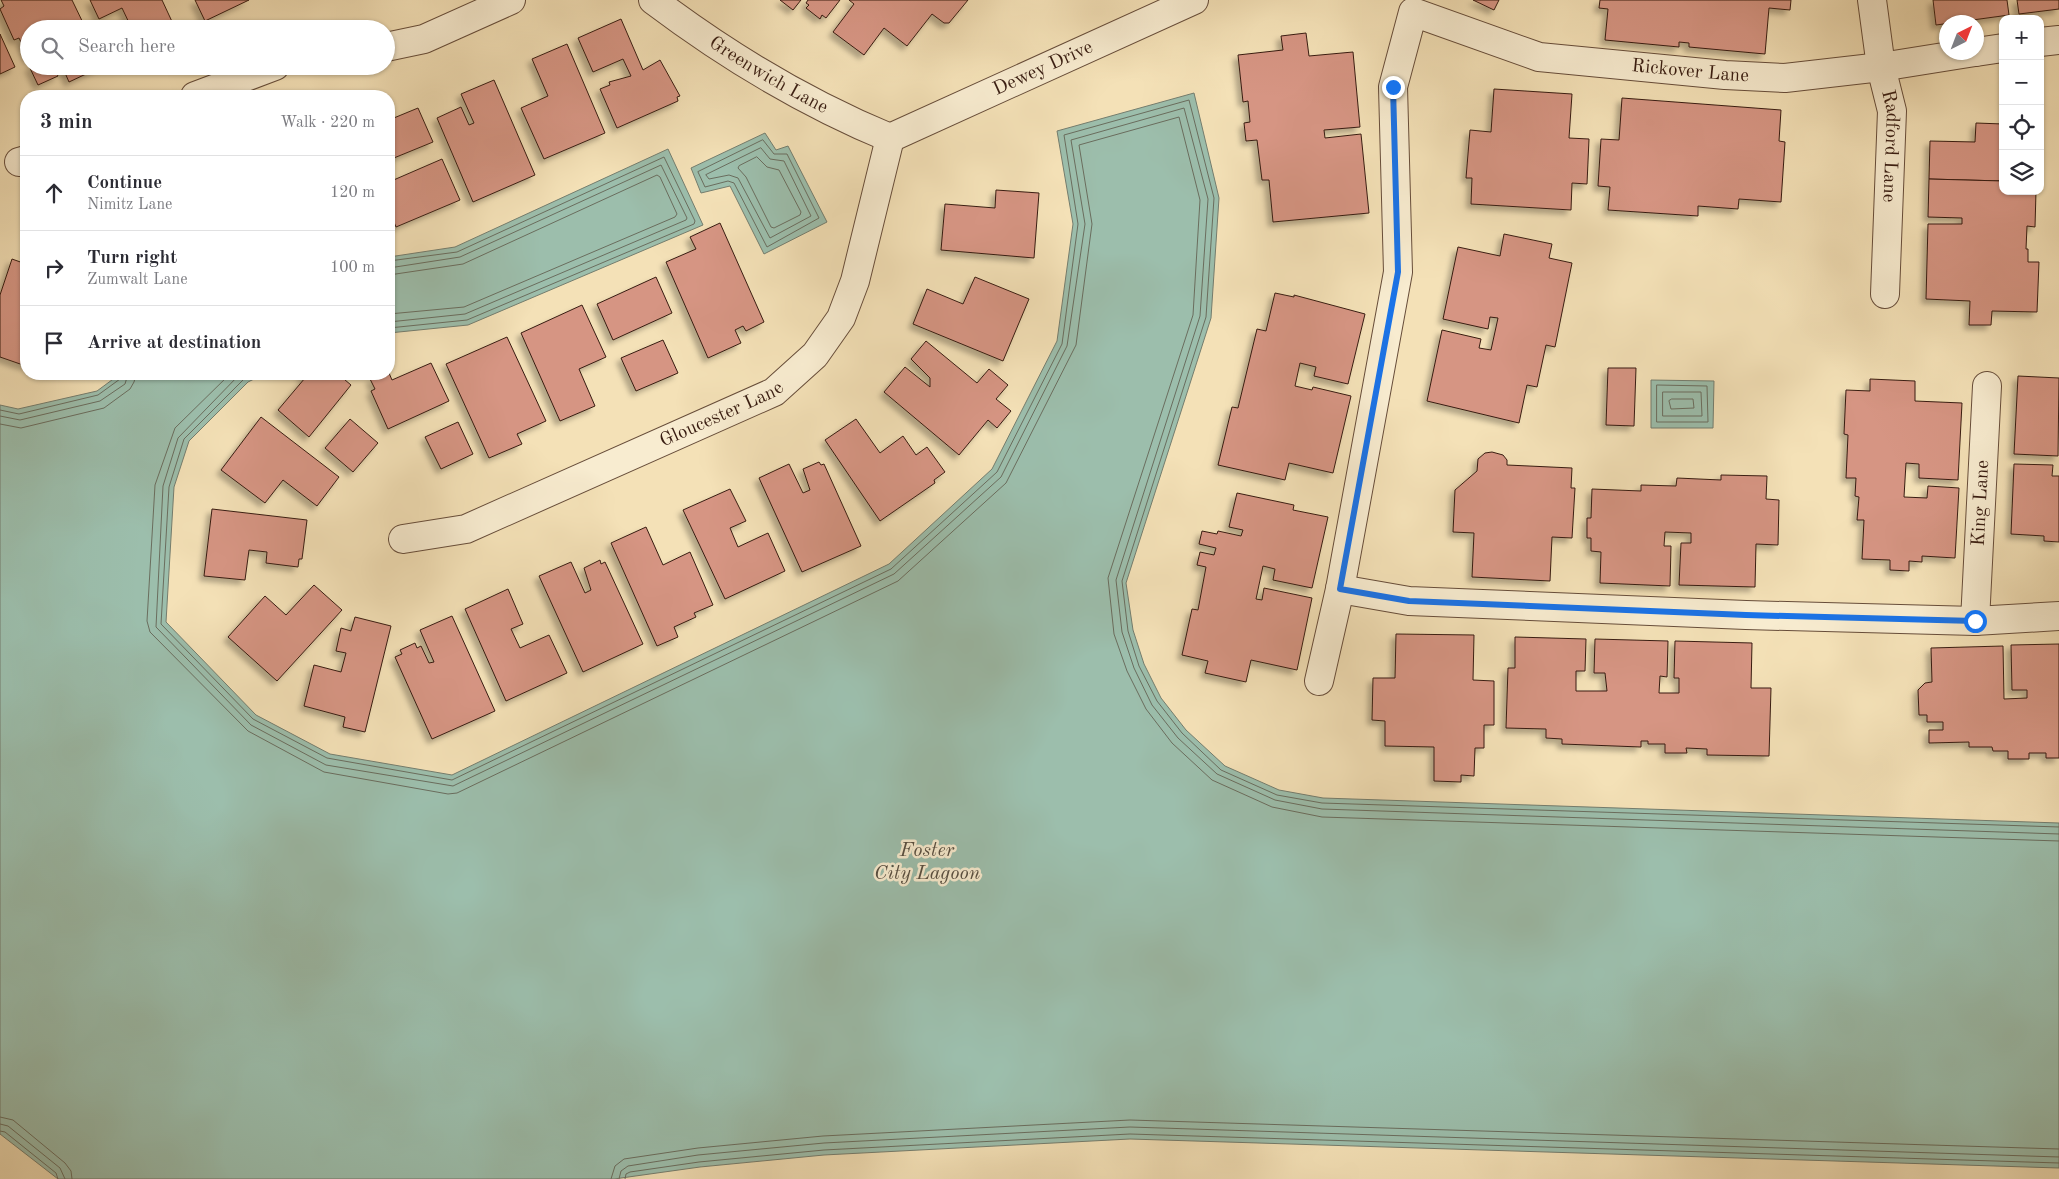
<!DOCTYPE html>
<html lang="en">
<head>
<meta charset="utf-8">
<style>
  body { margin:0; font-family:"Old Standard TT",serif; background:#f7f7f7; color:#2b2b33 }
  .controls { position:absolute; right:15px; top:15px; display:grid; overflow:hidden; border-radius:10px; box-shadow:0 1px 4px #0004 }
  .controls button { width:45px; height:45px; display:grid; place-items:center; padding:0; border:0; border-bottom:1px solid #e1e1e2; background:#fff; color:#2b2b33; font:25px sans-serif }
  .compass { position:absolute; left:1939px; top:15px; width:45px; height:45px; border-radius:50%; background:#fff; box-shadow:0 1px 4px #0004; rotate:42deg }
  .stop { position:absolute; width:15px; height:15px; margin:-11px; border:4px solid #1a73e8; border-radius:50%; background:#fff }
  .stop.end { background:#1a73e8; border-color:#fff; box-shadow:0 1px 5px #0008 }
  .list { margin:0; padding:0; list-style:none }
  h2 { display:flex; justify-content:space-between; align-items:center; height:65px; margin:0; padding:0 20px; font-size:21px }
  h2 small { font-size:16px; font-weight:400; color:#7c7c81 }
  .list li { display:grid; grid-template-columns:32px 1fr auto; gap:15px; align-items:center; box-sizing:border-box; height:75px; padding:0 20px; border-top:1px solid #e1e1e2 }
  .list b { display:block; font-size:19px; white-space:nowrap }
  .list p { margin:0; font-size:16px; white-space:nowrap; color:#7c7c81 }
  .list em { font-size:16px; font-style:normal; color:#7c7c81 }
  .icon { flex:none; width:28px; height:28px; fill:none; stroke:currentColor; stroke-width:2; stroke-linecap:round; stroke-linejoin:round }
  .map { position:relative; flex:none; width:2059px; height:1179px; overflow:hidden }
  .search { position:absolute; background:#fff; box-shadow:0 1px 4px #0004; left:20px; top:20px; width:375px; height:55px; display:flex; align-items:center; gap:12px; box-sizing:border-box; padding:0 18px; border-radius:28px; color:#7c7c81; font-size:19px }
  .panel { position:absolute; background:#fff; box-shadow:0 1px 4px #0004; left:20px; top:90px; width:375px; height:290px; border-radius:20px }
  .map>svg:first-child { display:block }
  .water { fill:#9cbeac; stroke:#747d6e }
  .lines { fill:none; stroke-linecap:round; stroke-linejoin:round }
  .shore { stroke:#6a6d5e; stroke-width:1 }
  .building { fill:#d69583; stroke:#381c11; filter:url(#shadow) }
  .minor-casing { stroke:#674d3a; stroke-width:30 }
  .minor { stroke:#f8ecd0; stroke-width:28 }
  .route { stroke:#1a73e8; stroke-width:6 }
  .labels { text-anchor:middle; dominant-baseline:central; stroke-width:5; stroke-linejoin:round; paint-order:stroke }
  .street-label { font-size:19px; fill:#381c11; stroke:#f8ecd0 }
  .water-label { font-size:20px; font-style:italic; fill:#564d40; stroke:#f8ecd0 }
</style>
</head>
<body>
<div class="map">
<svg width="2059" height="1179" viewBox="0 0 2059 1179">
  <defs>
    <filter id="shadow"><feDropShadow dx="-4.5" dy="4.5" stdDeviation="2.5" flood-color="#0004"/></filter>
  </defs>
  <rect width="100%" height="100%" fill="#f4e1b7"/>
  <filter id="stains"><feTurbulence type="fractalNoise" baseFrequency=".004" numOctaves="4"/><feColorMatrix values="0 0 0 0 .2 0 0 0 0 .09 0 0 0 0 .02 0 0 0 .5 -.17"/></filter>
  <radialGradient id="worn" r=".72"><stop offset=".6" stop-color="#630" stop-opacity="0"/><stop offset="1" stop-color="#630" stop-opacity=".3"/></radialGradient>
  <g class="water">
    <path d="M1194,93L1219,198L1211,318L1126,583L1133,630L1144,664L1161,698L1186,730L1225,766L1279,790L1323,798L2059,823V1168L1130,1139L824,1155L700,1167L614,1179H58L0,1134V405L18,409L97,391L120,374H264L248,382L189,441L174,487L166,622L256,715L330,754L452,775L889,564L992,469L1057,341L1073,224L1057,131Z"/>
    <path d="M765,133L776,150L788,146L827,222L764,254L730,186L701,193L691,168Z"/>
    <path d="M668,149L703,225L468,325L389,333V257L455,247Z"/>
    <path d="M1651,380L1714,381L1713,428H1651Z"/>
  </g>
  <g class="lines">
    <g class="shore">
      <path d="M763,140L774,154H787L819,218L767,247L734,183L728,181L705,187L698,172Z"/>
      <path d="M761,148L770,159L784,161L811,216L770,238L738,178L729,175L709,179L706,175Z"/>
      <path d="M757,157L767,167L779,170L801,212L800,215L774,228L771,227L746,177L738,168L739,166Z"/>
      <path d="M389,261L457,252L664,157L695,221L694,224L467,320L389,328"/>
      <path d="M389,268L460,257L661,165L687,218L686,220L465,314L389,322"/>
      <path d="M389,275L463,264L657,175L660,177L677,214L675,217L464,307L389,314"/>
      <path d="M230,374L175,428L155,485L147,621L150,632L248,731L324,772L448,794L457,793L898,581L1006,483L1076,345L1092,224L1079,145L1179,117L1200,200L1193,315L1108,578L1114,634L1127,671L1146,709L1172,743L1212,780L1272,807L1322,817L2059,841"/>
      <path d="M240,374L178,438L163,486L156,627L251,725L326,765L453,786L894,574L1001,477L1067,346L1085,224L1071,140L1184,108L1208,199L1200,316L1116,580L1122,632L1134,668L1152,705L1178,738L1217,774L1275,800L1322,809L2059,834"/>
      <path d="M253,374L245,378L184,439L169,487L161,624L253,719L327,758L452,780L891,569L997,472L1062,344L1078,224L1064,135L1189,100L1214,198L1206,317L1122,581L1128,631L1139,666L1157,701L1182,733L1221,770L1277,795L1322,803L2059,827"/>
      <path d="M1657,385L1707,386L1708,422H1657Z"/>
      <path d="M1663,392H1701L1702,416H1663Z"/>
      <path d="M1672,399H1693L1694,408L1671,409L1669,401Z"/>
      <path d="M0,410L19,414L98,395L120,379L122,374"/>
      <path d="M0,416L20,420L100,401L125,384L128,374"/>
      <path d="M0,424L21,428L104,408L130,389L134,382L136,374"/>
      <path d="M0,1117L13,1120L65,1163L71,1171L72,1179"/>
      <path d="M0,1124L8,1126L60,1168L65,1179"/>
      <path d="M0,1131L5,1132L56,1173L58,1179"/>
      <path d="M611,1179L615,1166L624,1159L698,1148L823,1136L1130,1120L2059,1149"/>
      <path d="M619,1179L621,1171L628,1166L698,1155L824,1143L1130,1127L2059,1157"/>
      <path d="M625,1179L626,1174L630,1172L699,1162L824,1150L1130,1134L2059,1163"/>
    </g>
  </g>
  <g class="building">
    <path d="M1,0H72L86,29H29V59L19,38L14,40L0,9L4,6Z"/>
    <path d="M90,0H162L175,28L132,29L122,8L99,19Z"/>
    <path d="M195,0H249L205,21Z"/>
    <path d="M780,0H801L793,10Z"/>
    <path d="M808,0H840L826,18L822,15L820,19L806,8L809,5L806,3Z"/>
    <path d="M849,0H968L949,23H944L932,14L907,46L884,28L864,55L833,32L854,4Z"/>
    <path d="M1473,0H1499L1494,10Z"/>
    <path d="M1600,0H1791L1790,10L1769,8L1765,54L1689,47V43L1679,42V47L1605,40L1608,9L1599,8Z"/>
    <path d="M1933,0H2007L2009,15L1936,25Z"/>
    <path d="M2017,0H2059V9L2019,14Z"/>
    <path d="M621,19L643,70L660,60L680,96L677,97L678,101L617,128L600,89L610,85L609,82L631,76L623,59L593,72L578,38Z"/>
    <path d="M1306,33L1309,56L1353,52L1360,127L1324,130L1325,138L1361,134L1369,213L1273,222L1269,180H1262L1257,140L1246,141L1244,123L1250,122L1248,101L1243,102L1238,55L1283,50L1281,36Z"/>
    <path d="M0,34L15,67L0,74Z"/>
    <path d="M567,44L605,133L544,159L521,108L548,96L532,59Z"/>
    <path d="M29,66H58L60,70L56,72L58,76L38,85Z"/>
    <path d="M62,66H103L69,82Z"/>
    <path d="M494,80L535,175L473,202L437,118L461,107L469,125L474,123L461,94Z"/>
    <path d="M1494,89L1572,94L1569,138L1589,139L1587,184L1572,183L1571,210L1471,204L1472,178H1466L1470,130L1491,132Z"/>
    <path d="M1622,98L1781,110L1779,141L1785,142L1781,202L1739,199L1738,209L1698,206V216L1608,210L1610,187L1598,186L1601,139L1619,140Z"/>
    <path d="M418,108L433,142L389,160V120Z"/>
    <path d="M1976,123L2003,124V181L1929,179L1930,141L1975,142Z"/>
    <path d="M2040,139H2042L2041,182H2040Z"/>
    <path d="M442,159L460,200L396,227L389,210V182Z"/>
    <path d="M1929,179L2003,181V191H2036L2035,227L2027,226L2026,249H2028V262H2039L2037,312L1992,311L1991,325H1969L1970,301L1926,299L1928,224H1962V218L1928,217Z"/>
    <path d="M996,190L1039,193L1034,258L941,250L945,204L995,208Z"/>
    <path d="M720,223L764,322L746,331L743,326L735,330L741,343L708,358L666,262L696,249L690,237Z"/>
    <path d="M1504,234L1552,244L1549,258L1572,263L1555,347L1546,345L1537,387L1527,385L1519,423L1427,401L1442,330L1481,339L1479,348L1491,350L1498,318L1490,317L1488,329L1443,319L1458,247L1500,256Z"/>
    <path d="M12,259L26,264V366L0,357V295Z"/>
    <path d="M656,277L672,313L613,340L597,304Z"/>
    <path d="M975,277L1029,299L1003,361L913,324L927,289L963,304Z"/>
    <path d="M1275,293L1294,297V295L1365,314L1348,384L1314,376L1316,367L1300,363L1295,386L1312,390L1313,387L1351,396L1333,473L1289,463L1285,480L1218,465L1232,407L1238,408L1257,329L1266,331Z"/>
    <path d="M582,305L606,357L579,369L595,406L560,421L521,333Z"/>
    <path d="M507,337L546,421L517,434L522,444L489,458L446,364Z"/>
    <path d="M663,340L678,373L636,391L621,358Z"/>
    <path d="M926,341L977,383L989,369L1008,385L996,399L1011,411L997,428L988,420L959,455L884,392L905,367L930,387V378L911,359Z"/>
    <path d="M431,363L449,401L388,429L371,391L375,389L370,379L389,373L392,380Z"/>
    <path d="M1608,368H1636L1634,426L1606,425Z"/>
    <path d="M300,374H338L351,385L309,437L278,410L305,378Z"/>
    <path d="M2018,376L2059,378L2058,456L2014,454Z"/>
    <path d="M1870,379L1915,381V401L1962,403L1958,480L1919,478V464L1906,463L1904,497L1927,498L1928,486L1959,488L1955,558L1922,556V562L1909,561V571L1890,570V560L1862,559L1864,520H1857L1859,497L1855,496L1856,478H1846L1848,435L1844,434L1846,390L1870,391Z"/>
    <path d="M261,417L339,477L317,506L283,480L265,503L221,470Z"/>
    <path d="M350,419L378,443L353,472L325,448Z"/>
    <path d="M856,419L880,453L903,436L916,455L927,447L945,472L934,480L935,483L880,521L825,440Z"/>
    <path d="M458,422L473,454L441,469L425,437Z"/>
    <path d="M1492,452L1503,455L1507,460V465L1572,468L1571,488H1575L1572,538L1552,537L1550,581L1472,577L1474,533L1453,532L1455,490L1477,471L1478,459L1485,453Z"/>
    <path d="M819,462L821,465L824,464L861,546L802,572L759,478L789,464L803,493L810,490L803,469Z"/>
    <path d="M2014,464L2053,465L2052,476H2059V542L2044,541V536L2011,534Z"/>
    <path d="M1721,475L1767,476L1766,499L1779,500L1778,545L1756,544L1755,587L1679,585L1681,543H1691V533L1665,532L1664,546H1671L1670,586L1600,583L1601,552L1591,551V538H1587V518H1591L1592,489L1641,491V485L1676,486L1677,478L1721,480Z"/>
    <path d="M730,489L746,521L730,528L738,547L768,533L785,571L725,599L683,510Z"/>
    <path d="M1237,493L1294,505L1293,510L1328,517L1312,588L1273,580L1275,569L1263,566L1256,599L1262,600L1264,588L1312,598L1297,670L1251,660L1246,682L1205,673L1208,661L1182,655L1192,609L1198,610L1206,567L1197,565L1200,552L1214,555L1216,548L1199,544L1202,531L1217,534L1218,531L1241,536L1243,530L1229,527Z"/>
    <path d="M212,509L307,520L302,559H299L298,567L266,563L267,552L249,550L245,580L204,576Z"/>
    <path d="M646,527L663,565L690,552L713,605L694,613L696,617L674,627L678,637L657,646L611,543Z"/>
    <path d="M600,560L601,564L605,562L643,644L583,672L539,576L571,562L585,593L591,590L584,568Z"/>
    <path d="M314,585L342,610L277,681L228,637L265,596L286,615Z"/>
    <path d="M508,589L523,624L511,629L520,648L549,635L567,673L506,701L465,609Z"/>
    <path d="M452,616L495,711L432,739L395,657L402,654L400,650L415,643L417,648L421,646L429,663L434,662L420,630Z"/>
    <path d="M355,617L391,626L365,732L343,727L345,717L304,706L314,665L341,672L346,653L336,651L341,628L351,631Z"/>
    <path d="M1396,634L1474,635L1473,680L1494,681V725H1484V748H1475L1474,776L1461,775V782L1434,781V747L1385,746V721L1372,720L1373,678H1395Z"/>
    <path d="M1515,637L1586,639L1585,671H1576V691H1607L1605,673H1594L1595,639L1668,641L1667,677L1660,676L1659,693H1679V678H1674L1675,641L1752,643L1751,688H1771L1769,756L1707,755V749L1686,748L1687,753H1665V744H1648V741H1641V747L1562,744V739L1546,738V729L1506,728L1508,668H1515Z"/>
    <path d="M2059,644V758H2046V753H2029V759H2008V751H1993L1992,747H1969V742L1929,743V730H1943V722H1927V715H1919L1918,690L1925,683L1932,682L1931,648L2003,646L2004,699L2027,698V690H2012L2011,645Z"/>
  </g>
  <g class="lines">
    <g class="minor-casing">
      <g id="minor">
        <path id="s1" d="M653,0C726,55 805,103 890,138"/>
        <path id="s2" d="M1872,0L1881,67L1892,111L1885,294"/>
        <path d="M2040,42L2059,40"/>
        <path d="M386,47L424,39L511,0"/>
        <path d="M1976,52L2003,48"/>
        <path d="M195,96L275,66"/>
        <path id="s3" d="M890,138L1194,0"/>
        <path d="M19,162L26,160"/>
        <path id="s4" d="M403,539L466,529L774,392L815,355L841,318L855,281L890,138"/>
        <path d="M1340,589L1409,601L1746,615L1975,621L2059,616"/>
        <path id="s5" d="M1975,621L1987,386"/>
        <path id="s6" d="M1319,681L1340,589L1398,272L1393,87L1413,12L1539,57L1725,75L1785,78L1881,67L1975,52"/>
      </g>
    </g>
    <use href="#minor" class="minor"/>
  </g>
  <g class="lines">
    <path class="route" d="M1393,87L1398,272L1340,589L1409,601L1746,615L1975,621"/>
  </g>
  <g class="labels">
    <g class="street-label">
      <text stroke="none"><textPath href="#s3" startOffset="168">Dewey Drive</textPath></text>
      <text stroke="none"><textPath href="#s6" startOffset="965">Rickover Lane</textPath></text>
      <text stroke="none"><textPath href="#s1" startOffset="138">Greenwich Lane</textPath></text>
      <text stroke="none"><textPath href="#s2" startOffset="148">Radford Lane</textPath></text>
      <text stroke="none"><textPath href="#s4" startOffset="344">Gloucester Lane</textPath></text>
      <text stroke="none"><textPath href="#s5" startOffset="118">King Lane</textPath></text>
    </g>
    <g class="water-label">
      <text x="927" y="851">Foster<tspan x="927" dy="23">City Lagoon</tspan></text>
    </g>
  </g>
  <rect width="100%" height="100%" filter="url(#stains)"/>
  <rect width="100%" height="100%" fill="url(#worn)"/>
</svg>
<div class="controls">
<button>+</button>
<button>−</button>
<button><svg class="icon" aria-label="locate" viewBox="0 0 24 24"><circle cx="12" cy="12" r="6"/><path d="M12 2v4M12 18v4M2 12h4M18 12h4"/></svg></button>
<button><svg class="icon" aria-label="layers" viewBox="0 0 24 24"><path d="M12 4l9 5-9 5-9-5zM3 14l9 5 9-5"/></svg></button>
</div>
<svg class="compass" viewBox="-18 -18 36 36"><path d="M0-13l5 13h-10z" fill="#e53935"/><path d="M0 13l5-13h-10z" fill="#7c7c81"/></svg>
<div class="stop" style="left:1975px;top:621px"></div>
<div class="stop end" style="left:1393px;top:87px"></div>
<div class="search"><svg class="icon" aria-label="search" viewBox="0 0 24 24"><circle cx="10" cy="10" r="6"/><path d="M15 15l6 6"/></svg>Search here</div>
<section class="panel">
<h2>3 min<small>Walk · 220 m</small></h2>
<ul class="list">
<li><svg class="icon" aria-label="ahead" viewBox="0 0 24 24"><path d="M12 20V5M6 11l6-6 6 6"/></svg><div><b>Continue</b><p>Nimitz Lane</p></div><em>120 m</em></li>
<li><svg class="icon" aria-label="right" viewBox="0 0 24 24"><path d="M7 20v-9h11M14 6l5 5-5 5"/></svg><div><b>Turn right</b><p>Zumwalt Lane</p></div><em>100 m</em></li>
<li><svg class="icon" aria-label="arrive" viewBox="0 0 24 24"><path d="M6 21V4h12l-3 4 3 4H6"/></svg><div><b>Arrive at destination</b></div></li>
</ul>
</section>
</div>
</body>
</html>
